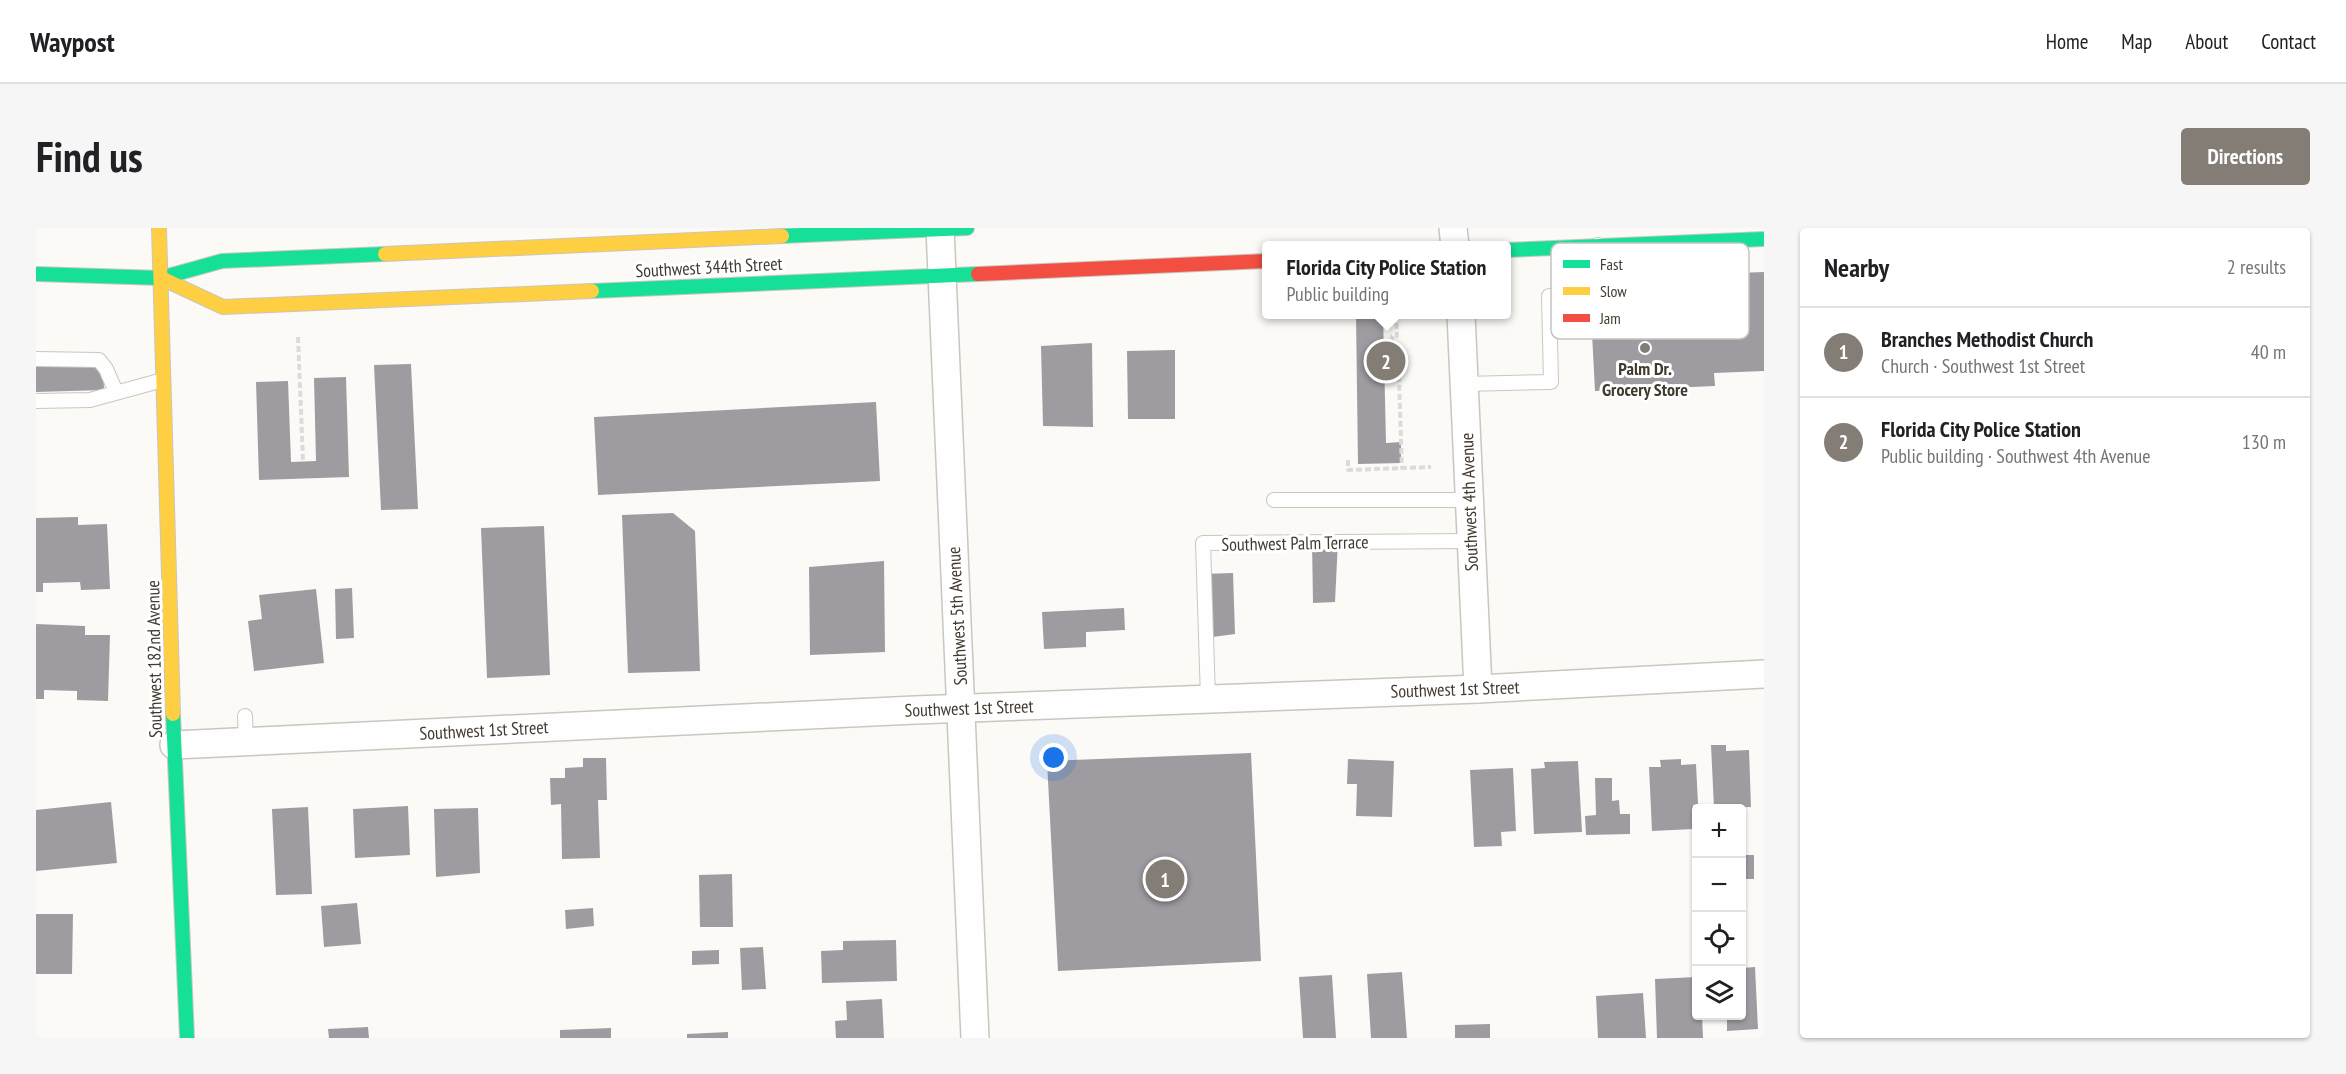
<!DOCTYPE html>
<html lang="en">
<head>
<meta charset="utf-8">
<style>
  body { margin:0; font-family:"PT Sans Narrow",sans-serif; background:#f6f6f6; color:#202124 }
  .controls { position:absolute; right:18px; bottom:18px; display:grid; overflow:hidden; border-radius:6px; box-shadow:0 2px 4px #0004 }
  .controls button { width:54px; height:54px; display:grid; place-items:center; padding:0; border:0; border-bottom:2px solid #e0e0e0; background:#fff; color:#202124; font:30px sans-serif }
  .you { position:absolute; left:1018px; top:530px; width:21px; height:21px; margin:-15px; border:4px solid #fff; border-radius:50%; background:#1a73e8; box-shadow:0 0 0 9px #1a73e833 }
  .badge { display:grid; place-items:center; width:39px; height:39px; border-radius:50%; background:#837d75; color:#fff; font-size:20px; font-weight:700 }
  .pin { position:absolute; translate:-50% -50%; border:3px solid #fff; box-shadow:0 2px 6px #0006 }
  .popup { position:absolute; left:1226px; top:13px; width:249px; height:78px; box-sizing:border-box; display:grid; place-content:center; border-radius:6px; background:#fff; filter:drop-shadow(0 2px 4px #0005); font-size:20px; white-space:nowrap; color:#757577 }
  .popup b { font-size:22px; color:#202124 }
  .popup::after { content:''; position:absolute; left:50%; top:100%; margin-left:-12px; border:12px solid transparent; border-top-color:#fff }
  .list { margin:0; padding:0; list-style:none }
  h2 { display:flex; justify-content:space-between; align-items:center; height:78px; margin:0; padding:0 24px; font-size:26px }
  h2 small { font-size:20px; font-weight:400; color:#757577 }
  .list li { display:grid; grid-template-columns:39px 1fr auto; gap:18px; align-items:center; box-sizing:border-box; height:90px; padding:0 24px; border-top:2px solid #e0e0e0 }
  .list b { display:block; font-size:22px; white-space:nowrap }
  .list p { margin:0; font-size:20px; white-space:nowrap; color:#757577 }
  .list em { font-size:20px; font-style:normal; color:#757577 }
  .icon { flex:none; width:33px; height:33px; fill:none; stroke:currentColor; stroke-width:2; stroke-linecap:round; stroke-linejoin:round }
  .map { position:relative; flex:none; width:1728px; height:810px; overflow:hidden; border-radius:6px }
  header { display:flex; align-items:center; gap:36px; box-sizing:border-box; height:84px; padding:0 30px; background:#fff; border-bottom:2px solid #e0e0e0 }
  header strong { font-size:28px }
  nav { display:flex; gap:33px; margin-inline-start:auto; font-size:21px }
  .intro { display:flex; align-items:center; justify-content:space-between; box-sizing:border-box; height:144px; padding:0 36px }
  h1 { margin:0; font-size:42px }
  .button { padding:15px 27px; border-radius:6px; background:#837d75; color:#fff; font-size:21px; font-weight:700 }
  main { display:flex; gap:36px; padding:0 36px }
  aside { flex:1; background:#fff; border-radius:6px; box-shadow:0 2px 4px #0004 }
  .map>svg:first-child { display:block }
  .building { fill:#9e9ca1 }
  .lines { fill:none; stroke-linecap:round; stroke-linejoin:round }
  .lane-casing { stroke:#cac6bf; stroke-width:16 }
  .street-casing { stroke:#cac6bf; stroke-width:30 }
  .fast-casing { stroke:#cac6bf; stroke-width:16 }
  .slow-casing { stroke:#cac6bf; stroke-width:16 }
  .jam-casing { stroke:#cac6bf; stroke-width:16 }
  .path { stroke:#dddbda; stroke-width:4; stroke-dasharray:6 3; stroke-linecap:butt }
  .lane { stroke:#fffefe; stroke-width:14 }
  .street { stroke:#fffefe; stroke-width:27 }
  .fast { stroke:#16e098; stroke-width:14 }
  .slow { stroke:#ffcf43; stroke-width:14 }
  .jam { stroke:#f24e42; stroke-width:14 }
  .poi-dot { fill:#837d75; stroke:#fff; stroke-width:2 }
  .labels { text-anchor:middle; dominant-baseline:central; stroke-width:6; stroke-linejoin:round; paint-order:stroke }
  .street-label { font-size:18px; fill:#42392f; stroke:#fff }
  .poi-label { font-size:18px; font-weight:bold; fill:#42392f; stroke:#fff }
  .key { fill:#fff; stroke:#c6c4c1; stroke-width:1.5 }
  .key-label { font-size:16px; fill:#42392f }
</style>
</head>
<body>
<header>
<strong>Waypost</strong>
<nav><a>Home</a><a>Map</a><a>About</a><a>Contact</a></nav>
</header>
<div class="intro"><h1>Find us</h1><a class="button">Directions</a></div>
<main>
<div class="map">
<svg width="1728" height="810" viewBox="0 0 1728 810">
  <rect width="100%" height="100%" fill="#fcfaf7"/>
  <g class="building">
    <path d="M1728,44V143L1678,145L1679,158L1559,163L1555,86L1676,81L1674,46Z"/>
    <path d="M1320,86H1347L1350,215L1365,214V235L1322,236Z"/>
    <path d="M1056,115L1057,199L1007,198L1005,118Z"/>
    <path d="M1139,122V191H1092L1091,123Z"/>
    <path d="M67,133L68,162L0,164V135Z"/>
    <path d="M375,136L382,281L345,282L338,137Z"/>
    <path d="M310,149L313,249L223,252L220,154L252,153L255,234L280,233L278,150Z"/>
    <path d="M840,174L844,253L562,267L558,189Z"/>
    <path d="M637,285L659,303L664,443L592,445L586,287Z"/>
    <path d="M42,289V297L71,296L74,361L45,362L44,354L7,355V364H0V290Z"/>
    <path d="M508,298L514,447L451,450L445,300Z"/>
    <path d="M1302,312L1299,374L1277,375L1276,313Z"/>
    <path d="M848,333L849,424L774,427L773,339Z"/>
    <path d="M1197,345L1199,406L1169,410L1166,346Z"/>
    <path d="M316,360L318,410L300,411L299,361Z"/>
    <path d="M280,361L288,435L218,443L212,393L226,391L223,367Z"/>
    <path d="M1088,380L1089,402L1050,404V419L1008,421L1006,384Z"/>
    <path d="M0,396L49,398V407H74L72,473L41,472V463L8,462V471H0Z"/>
    <path d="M1675,517H1690V523L1713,522L1715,579L1678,580Z"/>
    <path d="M1215,525L1225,733L1022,743L1011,533Z"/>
    <path d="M547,530H570L571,572H562L564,630L526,631L525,576L515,577L514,550H529V540L547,539Z"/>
    <path d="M1312,531L1358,533L1356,589L1320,588L1321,556H1311Z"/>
    <path d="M1645,531V537L1660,536L1662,576L1657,577L1658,601L1616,603L1613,539H1625L1624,532Z"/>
    <path d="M1542,533L1546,604L1498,606L1495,541L1509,540L1508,534Z"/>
    <path d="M1477,540L1480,603L1465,604L1466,618L1438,619L1434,542Z"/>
    <path d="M1559,550H1576V573L1583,572L1584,586H1594V606L1550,607L1549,588L1560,587Z"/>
    <path d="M75,574L81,635L0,643V582Z"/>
    <path d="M372,578L374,627L319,630L317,581Z"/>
    <path d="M272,579L276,666L240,667L236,581Z"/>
    <path d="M442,580L444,645L400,649L398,581Z"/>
    <rect x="1706" y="627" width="12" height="24"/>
    <path d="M696,646L697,699H664L663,647Z"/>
    <path d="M321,675L325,716L288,719L285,678Z"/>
    <path d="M557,680L558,698L530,701L529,682Z"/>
    <path d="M0,686H37L36,746H0Z"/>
    <path d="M860,712L861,753L786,755L785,723L807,722V713Z"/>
    <path d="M727,719L730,761L706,762L704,720Z"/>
    <path d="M683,722V736L656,737V723Z"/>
    <path d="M1719,739L1722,801L1691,803V788H1706V740Z"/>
    <path d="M1366,744L1371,810H1335L1331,746Z"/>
    <path d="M1296,747L1300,810H1267L1263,749Z"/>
    <path d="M1660,749V788H1666L1667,810H1621L1619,751Z"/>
    <path d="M1607,765L1610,810H1562L1560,768Z"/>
    <path d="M846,771L848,810H800L799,793L811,792L810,773Z"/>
    <path d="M1454,796V810H1419V797Z"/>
    <path d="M332,799L333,810H293L292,801Z"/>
    <path d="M575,800V810H524V802Z"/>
    <path d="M692,804V810H651V806Z"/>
  </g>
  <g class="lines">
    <g class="lane-casing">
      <g id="lane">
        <path d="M1562,17L1563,66"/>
        <path d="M0,131L63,132L70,141L80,164"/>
        <path d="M1428,156L1515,154L1513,68L1648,63L1656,14"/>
        <path d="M0,173L54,172L127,152"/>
        <path d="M1238,272H1432"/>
        <path d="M1172,471L1167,315L1434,313"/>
        <path d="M209,488L210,513"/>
      </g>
    </g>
    <g class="street-casing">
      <g id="street">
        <path d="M904,0L939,810"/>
        <path d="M1417,0L1419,18"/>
        <path d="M1425,86L1442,461"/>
        <path d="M138,517L879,482L1442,461L1728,446"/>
      </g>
    </g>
    <g class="fast-casing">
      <g id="fast">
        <path d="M746,8L931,0"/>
        <path d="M1470,22L1728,11"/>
        <path d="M0,46L125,50L186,33L349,26"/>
        <path d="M556,63L942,46"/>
        <path d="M137,486L151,810"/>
      </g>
    </g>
    <g class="slow-casing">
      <g id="slow">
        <path d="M123,0L137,486"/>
        <path d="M349,26L746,8"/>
        <path d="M125,50L187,79L556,63"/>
      </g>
    </g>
    <g class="jam-casing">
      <path id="jam" d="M942,46L1230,33"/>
    </g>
    <g class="path">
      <path d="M1360,86L1361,108H1356L1357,121H1362L1366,241"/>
      <path d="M262,109L267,232"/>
      <path d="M1312,232V242L1395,239"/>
    </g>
    <use href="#lane" class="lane"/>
    <use href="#street" class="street"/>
    <use href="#fast" class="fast"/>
    <use href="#slow" class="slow"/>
    <use href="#jam" class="jam"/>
  </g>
  <circle class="poi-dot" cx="1609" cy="120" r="6"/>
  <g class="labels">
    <g class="street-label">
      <text transform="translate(673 39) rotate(-3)">Southwest 344th Street</text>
      <text transform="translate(1433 274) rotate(-92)">Southwest 4th Avenue</text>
      <text transform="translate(1259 315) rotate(-1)">Southwest Palm Terrace</text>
      <text transform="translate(921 388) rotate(-93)">Southwest 5th Avenue</text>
      <text transform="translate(118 431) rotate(-91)">Southwest 182nd Avenue</text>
      <text transform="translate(1419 461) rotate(-2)">Southwest 1st Street</text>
      <text transform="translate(933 480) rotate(-2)">Southwest 1st Street</text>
      <text transform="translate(448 502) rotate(-3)">Southwest 1st Street</text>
    </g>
    <g class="poi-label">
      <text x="1609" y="140">Palm Dr.<tspan x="1609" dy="21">Grocery Store</tspan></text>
    </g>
  </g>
  <rect x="1515" y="15" width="198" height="96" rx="9" class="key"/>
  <rect x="1527" y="32" width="27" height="8" fill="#16e098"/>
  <rect x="1527" y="59" width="27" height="8" fill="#ffcf43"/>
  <rect x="1527" y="86" width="27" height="8" fill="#f24e42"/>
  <g class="key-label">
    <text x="1564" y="42">Fast</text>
    <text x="1564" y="69">Slow</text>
    <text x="1564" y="96">Jam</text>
  </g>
</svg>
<div class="controls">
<button>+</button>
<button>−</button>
<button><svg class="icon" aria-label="locate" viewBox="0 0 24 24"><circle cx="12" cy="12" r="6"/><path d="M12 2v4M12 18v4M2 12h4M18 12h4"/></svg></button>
<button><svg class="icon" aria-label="layers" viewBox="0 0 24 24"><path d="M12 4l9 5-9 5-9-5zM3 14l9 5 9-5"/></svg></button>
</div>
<div class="you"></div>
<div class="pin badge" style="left:1129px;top:651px">1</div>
<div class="pin badge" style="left:1350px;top:133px">2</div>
<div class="popup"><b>Florida City Police Station</b>Public building</div>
</div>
<aside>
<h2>Nearby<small>2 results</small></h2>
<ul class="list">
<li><span class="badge">1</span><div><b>Branches Methodist Church</b><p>Church · Southwest 1st Street</p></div><em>40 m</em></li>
<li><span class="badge">2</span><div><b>Florida City Police Station</b><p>Public building · Southwest 4th Avenue</p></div><em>130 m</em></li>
</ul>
</aside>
</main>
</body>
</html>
